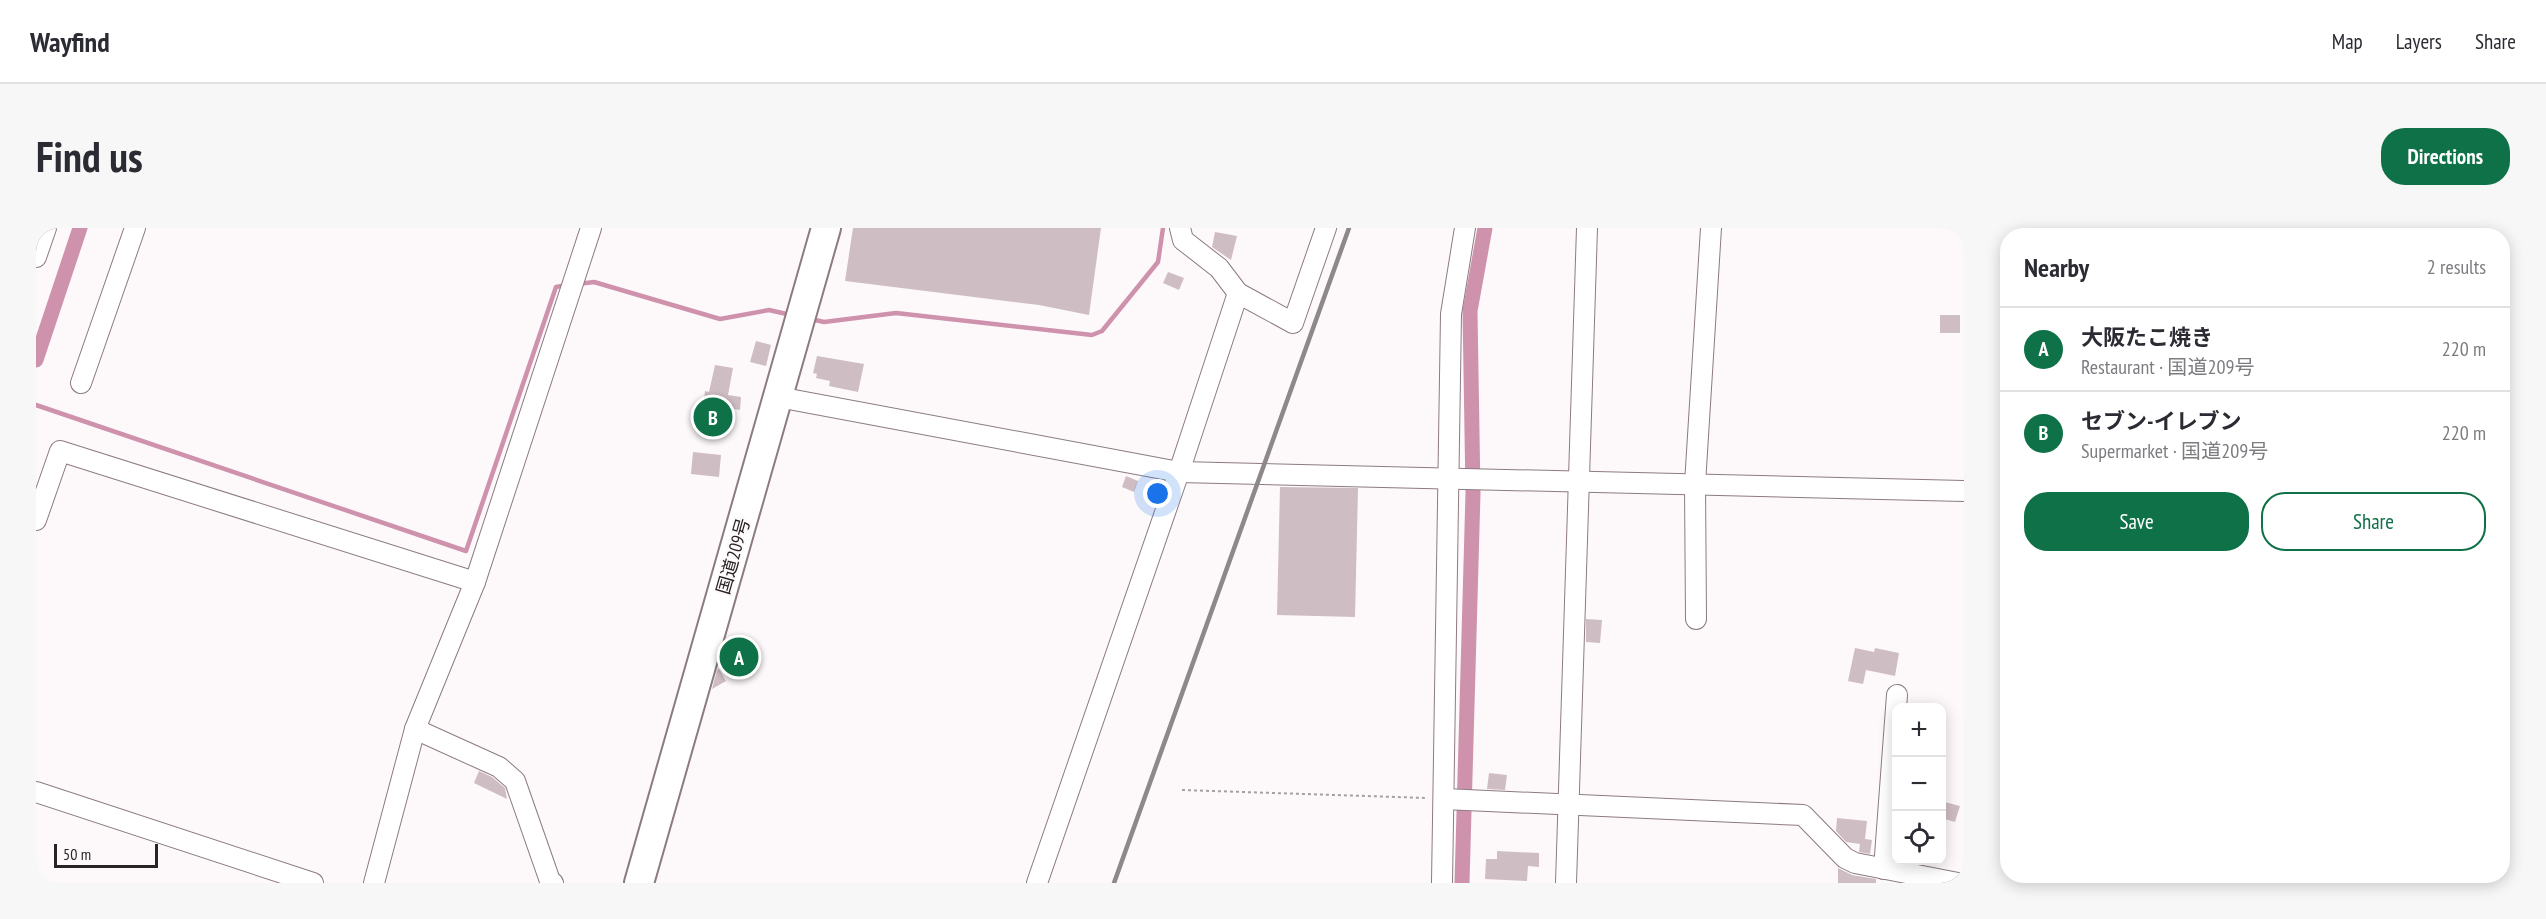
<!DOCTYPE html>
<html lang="en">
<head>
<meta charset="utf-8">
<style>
  body { margin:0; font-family:"PT Sans Narrow","Noto Sans JP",sans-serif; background:#f7f7f7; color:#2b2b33 }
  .controls { position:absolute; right:18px; bottom:18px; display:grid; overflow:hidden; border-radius:12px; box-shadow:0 3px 15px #0003 }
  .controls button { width:54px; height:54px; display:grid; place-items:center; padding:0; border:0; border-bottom:2px solid #e1e1e2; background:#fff; color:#2b2b33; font:30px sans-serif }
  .scale { position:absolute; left:18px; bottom:15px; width:104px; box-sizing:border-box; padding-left:6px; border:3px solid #2a2325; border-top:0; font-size:16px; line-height:21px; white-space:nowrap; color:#2a2325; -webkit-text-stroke:4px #fdf9fb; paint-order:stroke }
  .you { position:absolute; left:1122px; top:266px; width:21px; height:21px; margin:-15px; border:4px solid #fff; border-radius:50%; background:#1a73e8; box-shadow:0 0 0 9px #1a73e833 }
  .badge { display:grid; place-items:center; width:39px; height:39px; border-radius:50%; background:#0f7147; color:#fff; font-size:20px; font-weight:700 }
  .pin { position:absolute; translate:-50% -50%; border:3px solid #fff; box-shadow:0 2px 6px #0006 }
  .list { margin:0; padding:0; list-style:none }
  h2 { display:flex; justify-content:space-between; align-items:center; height:78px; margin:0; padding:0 24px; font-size:26px }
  h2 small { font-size:20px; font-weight:400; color:#7c7c81 }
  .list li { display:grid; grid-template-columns:39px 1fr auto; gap:18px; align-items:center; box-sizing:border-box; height:84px; padding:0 24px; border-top:2px solid #e1e1e2 }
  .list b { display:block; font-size:22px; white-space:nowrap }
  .list p { margin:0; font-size:20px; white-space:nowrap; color:#7c7c81 }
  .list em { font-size:20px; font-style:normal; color:#7c7c81 }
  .actions { display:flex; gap:12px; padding:18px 24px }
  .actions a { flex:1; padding:14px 0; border:2px solid #0f7147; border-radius:24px; text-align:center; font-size:21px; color:#0f7147 }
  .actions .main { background:#0f7147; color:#fff }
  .icon { flex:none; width:33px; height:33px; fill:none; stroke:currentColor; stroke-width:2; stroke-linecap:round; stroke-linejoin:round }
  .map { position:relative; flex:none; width:1928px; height:655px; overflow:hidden; border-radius:24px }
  header { display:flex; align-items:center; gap:36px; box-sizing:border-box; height:84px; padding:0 30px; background:#fff; border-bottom:2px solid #e1e1e2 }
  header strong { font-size:28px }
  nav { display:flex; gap:33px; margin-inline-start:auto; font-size:21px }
  .intro { display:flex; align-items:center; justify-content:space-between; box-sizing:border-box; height:144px; padding:0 36px }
  h1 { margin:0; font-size:42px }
  .button { padding:15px 27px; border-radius:24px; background:#0f7147; color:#fff; font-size:21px; font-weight:700 }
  main { display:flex; gap:36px; padding:0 36px }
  aside { flex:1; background:#fff; border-radius:24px; box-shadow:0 3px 15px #0003 }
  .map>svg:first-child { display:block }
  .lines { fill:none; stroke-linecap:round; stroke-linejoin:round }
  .stream { stroke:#cf92ac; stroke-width:4.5 }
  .canal { stroke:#cf92ac; stroke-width:15 }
  .building { fill:#cfbdc4 }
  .minor-casing { stroke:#8c7b81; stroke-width:22 }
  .highway-casing { stroke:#8c7b81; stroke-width:32 }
  .path { stroke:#a49fa1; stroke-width:2; stroke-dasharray:3 3; stroke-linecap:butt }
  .minor { stroke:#fff; stroke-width:20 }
  .highway { stroke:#fff; stroke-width:28 }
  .rail { stroke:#8e888a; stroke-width:4.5 }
  .labels { text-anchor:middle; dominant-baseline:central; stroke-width:4.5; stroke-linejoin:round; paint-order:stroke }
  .street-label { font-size:18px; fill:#2a2325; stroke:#fdf9fb }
</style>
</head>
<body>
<header>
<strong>Wayfind</strong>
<nav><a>Map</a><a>Layers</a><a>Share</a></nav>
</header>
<div class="intro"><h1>Find us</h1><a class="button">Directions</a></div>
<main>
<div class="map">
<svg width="1928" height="655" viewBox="0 0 1928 655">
  <rect width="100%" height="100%" fill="#fdf9fb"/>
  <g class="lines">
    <g class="stream">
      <path d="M542,56L558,54L684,91L733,82L755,87"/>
      <path d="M775,91L788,94L860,85L1056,107L1066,103L1122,34L1127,0"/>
      <path d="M0,177L430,323L520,59L531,57"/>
    </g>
    <g class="canal">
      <path d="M0,132L44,0"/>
      <path d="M1426,655L1437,265L1434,83L1449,0"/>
    </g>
  </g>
  <g class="building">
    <path d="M817,0H1065L1053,87L1003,77L809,53Z"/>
    <path d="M1179,4L1201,8L1195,32L1176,19Z"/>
    <path d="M1132,44L1148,50L1143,62L1127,55Z"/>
    <rect x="1904" y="87" width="20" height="18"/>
    <path d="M720,113L735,117L730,138L714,134Z"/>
    <path d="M781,128L828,136L822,164L793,158L794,153L780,150L781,146L777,145Z"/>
    <path d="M679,137L697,140L692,167L705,169L704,182L692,180L689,202L665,198L669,163L673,164Z"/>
    <path d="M657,224L685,227L683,249L655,246Z"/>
    <path d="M1090,248L1102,253L1098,264L1086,259Z"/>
    <path d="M1244,259L1322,260L1319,389L1241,387Z"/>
    <path d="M1550,391L1566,392L1564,415L1550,414Z"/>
    <path d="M1819,420L1838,424L1839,420L1863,425L1859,448L1830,442L1827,456L1812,453Z"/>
    <path d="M683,441L690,453L676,461L681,442Z"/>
    <path d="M443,543L456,549L469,560L471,571L438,555Z"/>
    <path d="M1453,545L1471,547L1469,562L1451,561Z"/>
    <path d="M1905,573L1924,578L1919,594L1905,590Z"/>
    <path d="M1801,590L1831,593L1829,611L1836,612L1834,626L1823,624L1824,616L1810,614L1800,603Z"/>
    <path d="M1461,623L1503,625V639L1492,638L1491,653L1449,651L1450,631H1461Z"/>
    <path d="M1802,640L1816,647L1840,651V655H1802Z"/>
  </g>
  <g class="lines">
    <g class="minor-casing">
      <g id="minor">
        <path d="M1144,0L1147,12L1183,40L1202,65L1257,95L1290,0"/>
        <path d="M0,29L10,0"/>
        <path d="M45,155L99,0"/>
        <path d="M742,169L1143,244L1928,263"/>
        <path d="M0,292L24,223L439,354"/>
        <path d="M1660,391L1659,256L1675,0"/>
        <path d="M379,501L463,539L479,553L514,653L517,655"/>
        <path d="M0,564L277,655"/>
        <path d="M1408,571L1767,587L1809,630L1819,635L1922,655"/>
        <path d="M1848,641L1861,467"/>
        <path d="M338,655L379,501L439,354L555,0"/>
        <path d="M1001,655L1143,244L1202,65"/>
        <path d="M1406,655L1415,86L1429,0"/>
        <path d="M1530,655L1551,0"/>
      </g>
    </g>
    <g class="highway-casing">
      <path id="highway" d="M603,655L790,0"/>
    </g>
    <path class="path" d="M1146,562L1391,570"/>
    <use href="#minor" class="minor"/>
    <use href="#highway" class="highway"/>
    <path class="rail" d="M1078,655L1313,0"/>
  </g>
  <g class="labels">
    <g class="street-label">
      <text transform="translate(697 328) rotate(-74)">国道209号</text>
    </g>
  </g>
</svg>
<div class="controls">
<button>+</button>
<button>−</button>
<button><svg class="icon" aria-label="locate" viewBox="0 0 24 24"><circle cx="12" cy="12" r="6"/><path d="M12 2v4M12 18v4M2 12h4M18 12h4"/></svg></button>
</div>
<div class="scale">50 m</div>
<div class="you"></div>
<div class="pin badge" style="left:703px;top:429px">A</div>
<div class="pin badge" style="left:677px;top:189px">B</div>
</div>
<aside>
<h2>Nearby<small>2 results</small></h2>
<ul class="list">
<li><span class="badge">A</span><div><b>大阪たこ焼き</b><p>Restaurant · 国道209号</p></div><em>220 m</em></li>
<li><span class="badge">B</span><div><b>セブン-イレブン</b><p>Supermarket · 国道209号</p></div><em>220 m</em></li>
</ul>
<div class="actions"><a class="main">Save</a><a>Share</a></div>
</aside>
</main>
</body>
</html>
